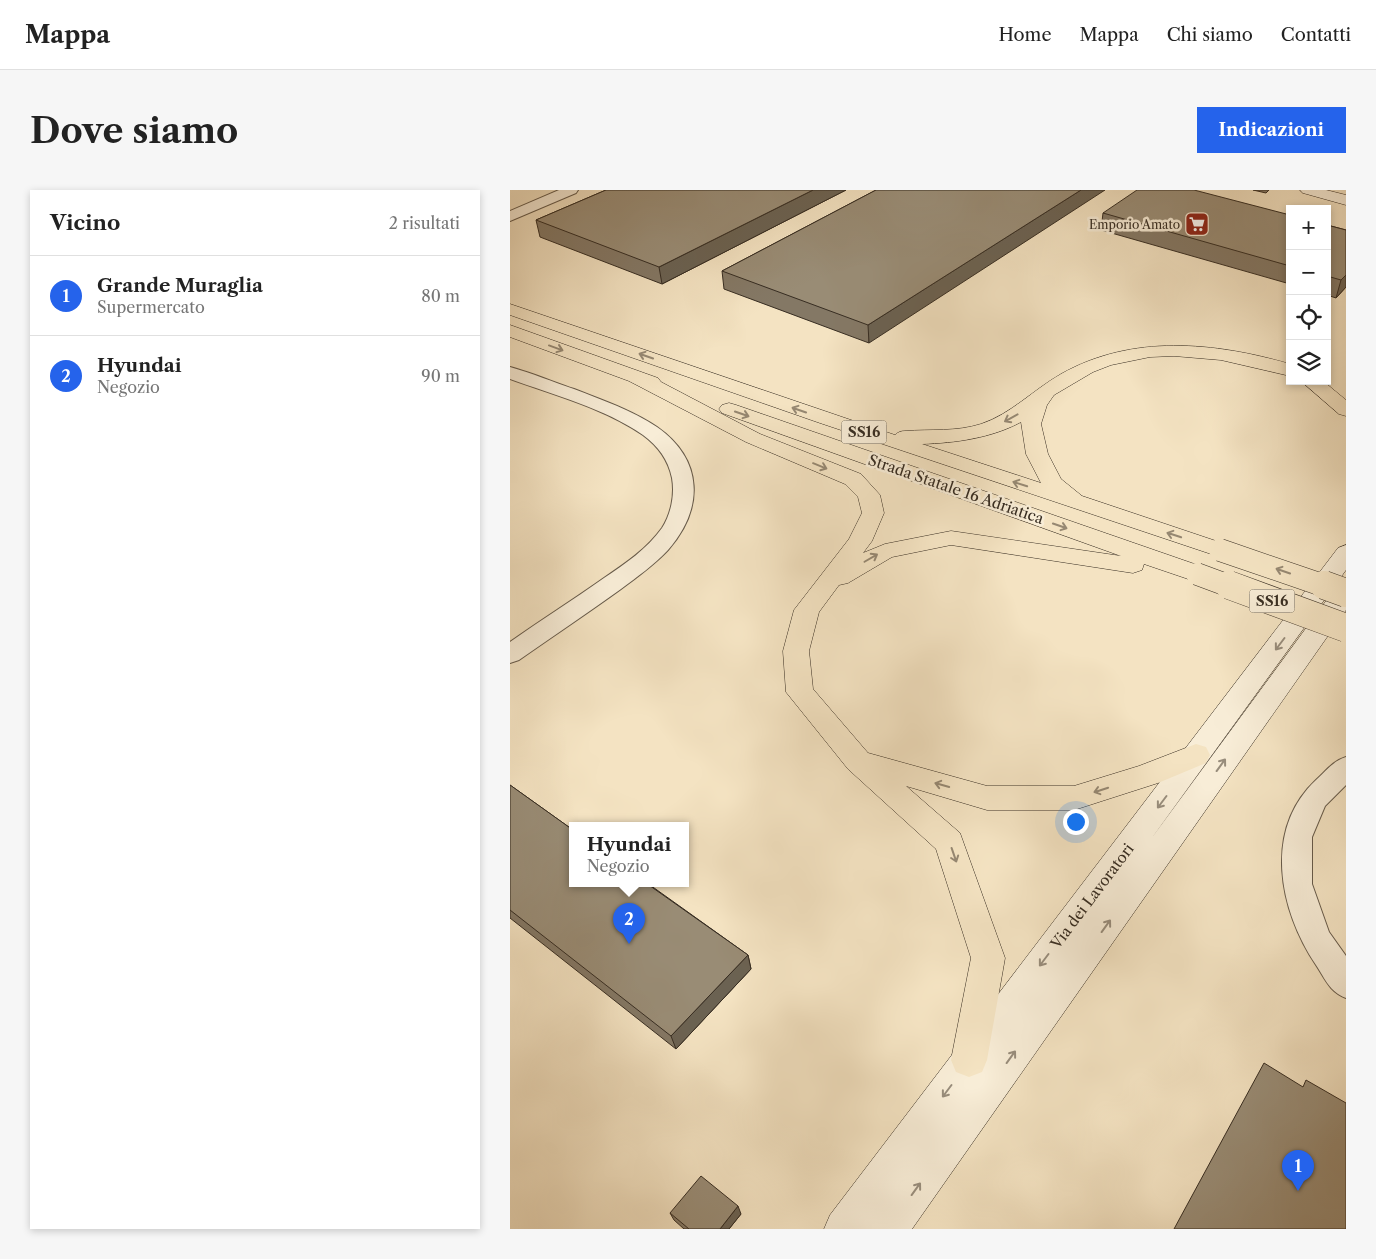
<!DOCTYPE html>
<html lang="it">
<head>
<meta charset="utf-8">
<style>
  body { margin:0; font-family:"Libre Caslon Text",serif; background:#f6f6f6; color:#222 }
  .controls { position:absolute; right:15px; top:15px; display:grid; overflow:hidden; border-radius:0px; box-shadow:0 2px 8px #0003 }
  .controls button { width:45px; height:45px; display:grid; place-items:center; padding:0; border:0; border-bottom:1px solid #e0e0e0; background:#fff; color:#222; font:25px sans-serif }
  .you { position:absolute; left:565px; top:631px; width:18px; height:18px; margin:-12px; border:4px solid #fff; border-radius:50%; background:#1a73e8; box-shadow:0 0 0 8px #1a73e833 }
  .badge { display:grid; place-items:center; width:32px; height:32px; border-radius:50%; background:#2563eb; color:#fff; font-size:16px; font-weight:700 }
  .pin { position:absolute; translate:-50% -41px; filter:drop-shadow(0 1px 2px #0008) }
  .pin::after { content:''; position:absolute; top:26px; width:18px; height:15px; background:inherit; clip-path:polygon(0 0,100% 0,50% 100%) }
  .popup { position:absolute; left:59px; top:632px; width:120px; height:65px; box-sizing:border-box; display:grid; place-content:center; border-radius:0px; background:#fff; filter:drop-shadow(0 1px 4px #0005); font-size:16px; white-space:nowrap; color:#767676 }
  .popup b { font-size:19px; color:#222 }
  .popup::after { content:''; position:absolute; left:50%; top:100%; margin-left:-10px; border:10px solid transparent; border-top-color:#fff }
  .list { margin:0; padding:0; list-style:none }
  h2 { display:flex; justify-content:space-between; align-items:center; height:65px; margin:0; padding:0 20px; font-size:21px }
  h2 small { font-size:16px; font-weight:400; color:#767676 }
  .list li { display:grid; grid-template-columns:32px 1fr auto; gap:15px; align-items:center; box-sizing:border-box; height:80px; padding:0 20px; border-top:1px solid #e0e0e0 }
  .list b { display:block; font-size:19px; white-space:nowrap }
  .list p { margin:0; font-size:16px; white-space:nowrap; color:#767676 }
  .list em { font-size:16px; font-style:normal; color:#767676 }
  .icon { flex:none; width:28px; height:28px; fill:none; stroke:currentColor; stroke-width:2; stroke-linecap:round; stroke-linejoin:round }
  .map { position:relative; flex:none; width:836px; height:1039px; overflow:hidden; border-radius:0px }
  header { display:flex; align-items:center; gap:30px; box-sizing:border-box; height:70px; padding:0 25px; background:#fff; border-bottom:1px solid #e0e0e0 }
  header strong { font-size:24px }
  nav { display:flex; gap:28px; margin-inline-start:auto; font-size:18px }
  .intro { display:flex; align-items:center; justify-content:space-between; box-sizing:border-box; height:120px; padding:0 30px }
  h1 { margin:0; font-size:35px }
  .button { padding:12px 22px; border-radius:0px; background:#2563eb; color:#fff; font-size:18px; font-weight:700 }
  main { display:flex; gap:30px; padding:0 30px }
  aside { flex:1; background:#fff; border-radius:0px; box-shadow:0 2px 8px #0003 }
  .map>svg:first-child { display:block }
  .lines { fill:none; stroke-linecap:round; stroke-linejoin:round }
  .street-casing { stroke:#665a4a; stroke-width:2 }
  .secondary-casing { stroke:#372d22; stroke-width:1 }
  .highway-casing { stroke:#372d22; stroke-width:1 }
  .street { fill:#f8edd7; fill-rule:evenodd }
  .secondary { fill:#f8edd7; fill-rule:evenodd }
  .highway { fill:#f4e3c2; fill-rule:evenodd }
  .highway-bridge-far1-casing { stroke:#372d22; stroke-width:23; stroke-linecap:butt }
  .highway-bridge-casing { stroke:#372d22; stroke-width:29; stroke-linecap:butt }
  .highway-bridge-far1 { stroke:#f4e3c2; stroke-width:22 }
  .highway-bridge { stroke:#f4e3c2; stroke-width:28 }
  .wall { fill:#847865; stroke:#372d22 }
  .shaded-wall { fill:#6b6252; stroke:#372d22 }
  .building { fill:#998c75; stroke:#372d22 }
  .oneway { stroke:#968872 }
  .oneway2 { stroke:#988d7c }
  .labels { text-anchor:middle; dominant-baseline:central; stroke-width:5; stroke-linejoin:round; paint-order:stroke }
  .far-poi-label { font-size:12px; fill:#372d22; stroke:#f8edd7; text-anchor:end }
  .shield { fill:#f8edd7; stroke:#716758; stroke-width:1 }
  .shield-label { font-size:14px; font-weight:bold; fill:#372d22 }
  .street-label { font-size:15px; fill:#372d22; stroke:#f8edd7 }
</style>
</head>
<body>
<header>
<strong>Mappa</strong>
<nav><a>Home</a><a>Mappa</a><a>Chi siamo</a><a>Contatti</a></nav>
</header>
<div class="intro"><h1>Dove siamo</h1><a class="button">Indicazioni</a></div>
<main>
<aside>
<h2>Vicino<small>2 risultati</small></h2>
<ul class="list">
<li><span class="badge">1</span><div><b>Grande Muraglia</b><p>Supermercato</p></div><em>80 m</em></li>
<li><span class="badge">2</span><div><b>Hyundai</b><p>Negozio</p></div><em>90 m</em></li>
</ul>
</aside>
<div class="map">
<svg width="836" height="1039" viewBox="0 0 836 1039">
  <rect width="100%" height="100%" fill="#f4e3c2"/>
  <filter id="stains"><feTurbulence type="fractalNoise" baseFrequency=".004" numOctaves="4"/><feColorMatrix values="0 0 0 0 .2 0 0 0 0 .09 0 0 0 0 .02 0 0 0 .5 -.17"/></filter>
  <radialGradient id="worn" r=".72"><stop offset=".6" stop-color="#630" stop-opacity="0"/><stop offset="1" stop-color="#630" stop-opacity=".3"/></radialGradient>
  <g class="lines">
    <g class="street-casing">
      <g id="street">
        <path d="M49,0H68L66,3L0,31V21Z"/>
        <path d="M0,177C22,183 43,192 64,199C92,210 122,220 147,237C194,270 194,319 158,360C144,375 127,387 111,399C78,423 43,446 9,470L0,473V452C31,430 63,410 94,388C115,374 137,359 152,338C161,324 165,305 162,288C158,269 148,256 133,245C94,218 44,205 0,189Z"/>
        <path d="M836,567V595L815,616L802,647V694L819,742L836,766V808C819,801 816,790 806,775C769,720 753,640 806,590C816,581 823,571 836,567Z"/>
      </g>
    </g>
    <g class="secondary-casing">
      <g id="secondary">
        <path d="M790,0H816L836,5V15L793,3Z"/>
        <path d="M836,355V380L641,649L827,396L836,394V420L402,1039H314L320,1025L828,358Z"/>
      </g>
    </g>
    <g class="highway-casing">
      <g id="highway">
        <path d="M0,114L385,245C388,242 391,241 395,241C421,239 446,242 471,234C501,224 523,200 551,184C622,144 704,152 780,174V186L711,170L664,166L640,167L601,175L583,182L544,205L537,215L531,234L538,264L551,289L572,306L718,355L722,360L718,365L710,367L310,233L0,125ZM511,232L516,264L531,293L412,254C445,253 482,248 511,232Z"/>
        <path d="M0,135L148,188L151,192L250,244L351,284L370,305L374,323L362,351L353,363L375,354L441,341L611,366L212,223L209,219L212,215L219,213L226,215L696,378L699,384L696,390L687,392L634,374L632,380L623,383L441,355L382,367L338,393L329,395L309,422L299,461L303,499L358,563L477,596H564L629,576L686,554L696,557L700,565L696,573L648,593L564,620H477L396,596L450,643L495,768L477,870L472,882L459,887L446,882L441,870L461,768L426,659L338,579L276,502L273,461L284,420L339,349L352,323L348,307L335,294L236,252L119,191L0,147Z"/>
        <path d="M791,191H813L836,210V226L829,224Z"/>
      </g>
    </g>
    <use href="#street" class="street"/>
    <use href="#secondary" class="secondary"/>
    <use href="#highway" class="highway"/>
    <g class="highway-bridge-far1-casing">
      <g id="highway-bridge-far1">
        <path d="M710,360L818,397"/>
        <path d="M687,384L722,397"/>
      </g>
    </g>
    <g class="highway-bridge-casing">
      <g id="highway-bridge">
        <path d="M719,395L836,438"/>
        <path d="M814,395L836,403"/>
      </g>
    </g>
    <use href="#highway-bridge-far1" class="highway-bridge-far1"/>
    <use href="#highway-bridge" class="highway-bridge"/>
  </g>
  <g class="wall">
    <path d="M96,0H336L152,94L30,47L26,30Z"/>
    <path d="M366,0L359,153L214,99L212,81Z"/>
    <path d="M743,0H759L756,3Z"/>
    <path d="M593,23L780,25V94L591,40Z"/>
    <path d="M817,35L836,40V97L826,108L817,105Z"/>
    <path d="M0,595L238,765L241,779L166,859L0,728Z"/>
    <path d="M160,1023L231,1024L219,1039H174L164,1030Z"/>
  </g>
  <g class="shaded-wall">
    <path d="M303,0H336L152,94L149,77Z"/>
    <path d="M571,0H595L359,153L358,135Z"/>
    <path d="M836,85V97L826,108L831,90Z"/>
    <path d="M238,765L241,779L166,859L161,846Z"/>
    <path d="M228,1016L231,1024L219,1039H210Z"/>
  </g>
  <g class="building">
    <path d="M96,0H303L149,77L26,30Z"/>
    <path d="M366,0H571L358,135L212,81Z"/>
    <path d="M627,0H684L780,25V76L593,23Z"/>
    <path d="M817,35L836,40V85L831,90L817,86Z"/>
    <path d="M0,595L63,640V693H136L238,765L161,846L0,720Z"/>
    <path d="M754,873L793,897L796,890L836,913V1039H664Z"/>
    <path d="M191,986L228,1016L210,1039H179L160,1023Z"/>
  </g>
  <defs><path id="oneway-shaft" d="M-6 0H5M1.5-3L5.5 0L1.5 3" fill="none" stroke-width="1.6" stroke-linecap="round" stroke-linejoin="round" transform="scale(1.25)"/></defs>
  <g class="oneway">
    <use href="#oneway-shaft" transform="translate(46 158) rotate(20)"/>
    <use href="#oneway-shaft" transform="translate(136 166) rotate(-161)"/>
    <use href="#oneway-shaft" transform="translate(289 220) rotate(-161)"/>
    <use href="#oneway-shaft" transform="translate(232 224) rotate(19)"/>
    <use href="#oneway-shaft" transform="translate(501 228) rotate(151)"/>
    <use href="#oneway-shaft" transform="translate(310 276) rotate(22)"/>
    <use href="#oneway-shaft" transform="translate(510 294) rotate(-162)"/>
    <use href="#oneway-shaft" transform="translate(550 336) rotate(19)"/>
    <use href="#oneway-shaft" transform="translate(664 345) rotate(-162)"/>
    <use href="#oneway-shaft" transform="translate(361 368) rotate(-30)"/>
    <use href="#oneway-shaft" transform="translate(773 381) rotate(-161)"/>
    <use href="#oneway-shaft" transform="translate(432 595) rotate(-164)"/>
    <use href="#oneway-shaft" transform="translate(591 600) rotate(162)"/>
    <use href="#oneway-shaft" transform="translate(444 665) rotate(71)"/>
  </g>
  <g class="oneway2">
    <use href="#oneway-shaft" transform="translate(770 454) rotate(127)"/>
    <use href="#oneway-shaft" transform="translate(711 575) rotate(-54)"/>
    <use href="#oneway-shaft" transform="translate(652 612) rotate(127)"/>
    <use href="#oneway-shaft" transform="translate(596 736) rotate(-54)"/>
    <use href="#oneway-shaft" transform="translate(534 770) rotate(127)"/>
    <use href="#oneway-shaft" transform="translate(501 867) rotate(-54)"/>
    <use href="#oneway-shaft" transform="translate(437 901) rotate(127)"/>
    <use href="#oneway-shaft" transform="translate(406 999) rotate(-54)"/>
  </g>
  <defs>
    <g id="supermarket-square" transform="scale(1.25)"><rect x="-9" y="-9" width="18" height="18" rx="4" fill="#8f2418" stroke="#f8edd7"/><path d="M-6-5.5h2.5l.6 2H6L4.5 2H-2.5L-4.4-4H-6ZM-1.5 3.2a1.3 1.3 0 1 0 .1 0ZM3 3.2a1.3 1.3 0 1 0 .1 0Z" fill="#fff"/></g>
  </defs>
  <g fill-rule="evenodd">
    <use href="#supermarket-square" x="687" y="34"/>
  </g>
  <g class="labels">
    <g class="far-poi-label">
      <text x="670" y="34">Emporio Amato</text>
    </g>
    <g class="shield">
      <rect x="331.5" y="230.5" width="45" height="23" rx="4"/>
      <rect x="739.5" y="399.5" width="45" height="23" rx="4"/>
    </g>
    <g class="shield-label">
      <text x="354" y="242">SS16</text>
      <text x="762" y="411">SS16</text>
    </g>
    <g class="street-label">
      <text transform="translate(446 299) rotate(19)">Strada Statale 16 Adriatica</text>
      <text transform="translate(582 706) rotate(-53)">Via dei Lavoratori</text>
    </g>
  </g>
  <rect width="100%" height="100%" filter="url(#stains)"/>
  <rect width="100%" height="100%" fill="url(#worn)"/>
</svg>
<div class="controls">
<button>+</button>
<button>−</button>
<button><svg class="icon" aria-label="locate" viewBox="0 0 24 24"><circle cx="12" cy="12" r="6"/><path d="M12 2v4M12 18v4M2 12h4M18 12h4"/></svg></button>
<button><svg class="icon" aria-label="layers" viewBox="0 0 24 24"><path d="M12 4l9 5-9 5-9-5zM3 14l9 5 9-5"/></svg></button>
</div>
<div class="you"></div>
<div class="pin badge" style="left:788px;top:1001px">1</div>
<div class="pin badge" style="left:119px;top:754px">2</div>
<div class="popup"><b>Hyundai</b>Negozio</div>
</div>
</main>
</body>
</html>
